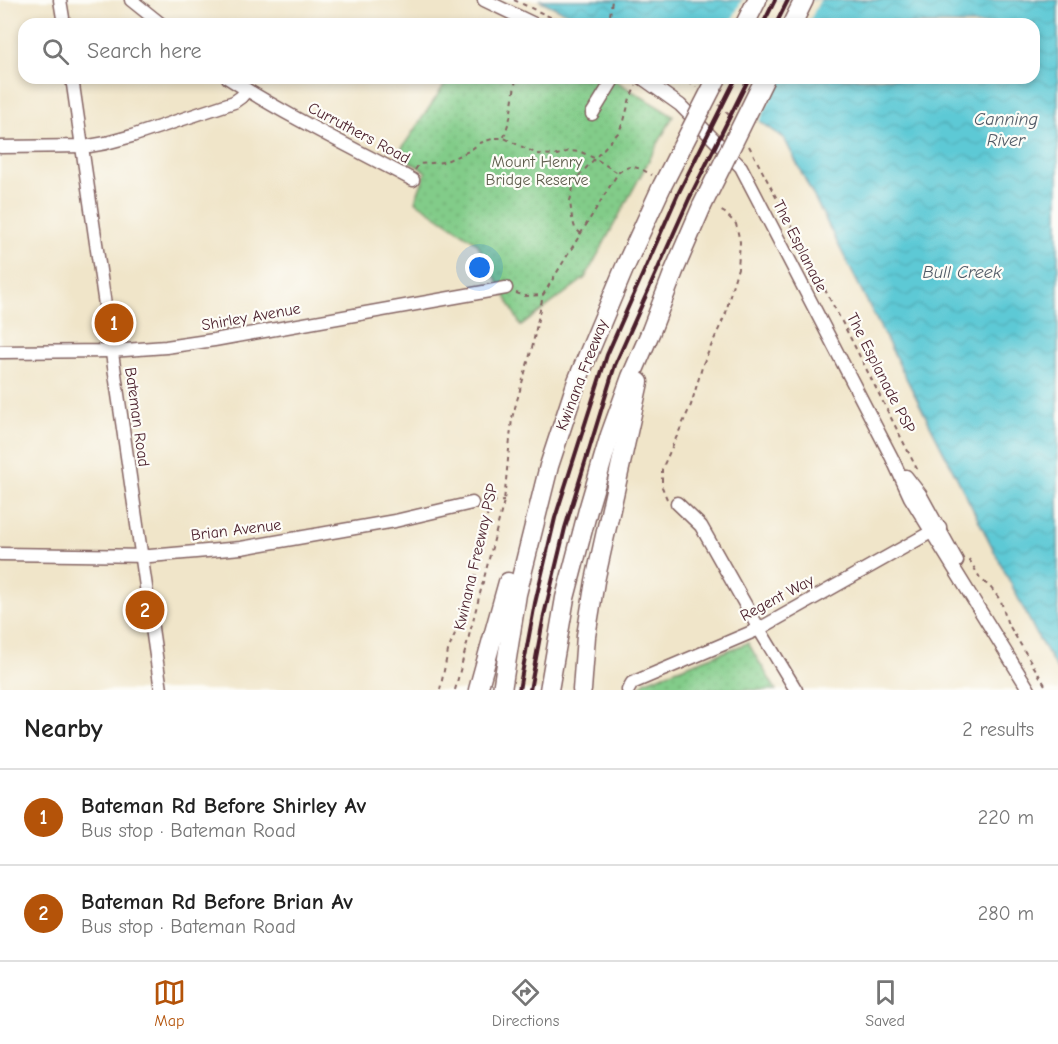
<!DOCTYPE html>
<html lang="en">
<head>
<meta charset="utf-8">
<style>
  body { margin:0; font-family:"Comic Neue",sans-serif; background:#f2f2f2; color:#222 }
  .you { position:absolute; left:480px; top:268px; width:21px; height:21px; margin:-15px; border:4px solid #fff; border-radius:50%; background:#1a73e8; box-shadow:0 0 0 9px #1a73e833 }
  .badge { display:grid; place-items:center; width:39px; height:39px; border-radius:50%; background:#b45309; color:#fff; font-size:20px; font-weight:700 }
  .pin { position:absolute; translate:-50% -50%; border:3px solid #fff; box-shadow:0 2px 6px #0006 }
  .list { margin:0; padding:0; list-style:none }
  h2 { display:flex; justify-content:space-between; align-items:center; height:78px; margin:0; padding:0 24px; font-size:26px }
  h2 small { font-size:20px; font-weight:400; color:#767676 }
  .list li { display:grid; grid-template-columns:39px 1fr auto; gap:18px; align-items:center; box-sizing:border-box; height:96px; padding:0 24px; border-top:2px solid #e0e0e0 }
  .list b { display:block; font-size:22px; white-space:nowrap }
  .list p { margin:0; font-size:20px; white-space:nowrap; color:#767676 }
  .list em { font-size:20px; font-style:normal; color:#767676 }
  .icon { flex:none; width:33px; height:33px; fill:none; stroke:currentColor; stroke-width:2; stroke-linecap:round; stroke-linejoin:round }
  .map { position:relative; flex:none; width:1058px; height:690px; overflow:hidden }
  .search { position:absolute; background:#fff; box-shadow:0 3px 9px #0003; left:18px; right:18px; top:18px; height:66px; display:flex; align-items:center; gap:15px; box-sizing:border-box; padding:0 21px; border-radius:18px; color:#767676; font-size:22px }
  .sheet { height:270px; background:#fff }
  nav { display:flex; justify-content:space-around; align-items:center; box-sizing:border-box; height:84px; border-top:2px solid #e0e0e0; background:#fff; font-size:16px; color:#767676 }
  nav a { display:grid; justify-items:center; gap:3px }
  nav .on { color:#b45309 }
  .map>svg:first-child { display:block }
  .grass { fill:url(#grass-dots); stroke:#66765a; stroke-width:1.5 }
  .water { fill:url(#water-waves); stroke:#547480; stroke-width:1.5 }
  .pier { fill:#f0e5c9 }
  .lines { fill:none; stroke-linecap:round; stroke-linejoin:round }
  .minor-casing { stroke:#846462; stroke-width:15 }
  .highway-casing { stroke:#846462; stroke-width:21 }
  .path { stroke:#846462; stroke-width:2; stroke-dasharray:4.5 4.5; stroke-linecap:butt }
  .minor { stroke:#fff; stroke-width:12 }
  .highway { stroke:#fff; stroke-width:18 }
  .rail { stroke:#4a1f2b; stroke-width:4 }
  .highway-bridge-casing { stroke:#846462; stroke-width:21; stroke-linecap:butt }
  .highway-bridge { stroke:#fff; stroke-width:18 }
  .labels { text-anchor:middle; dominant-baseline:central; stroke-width:4.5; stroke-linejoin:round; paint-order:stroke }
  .street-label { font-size:16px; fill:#4a1f2b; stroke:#fdfcf7 }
  .park-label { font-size:16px; fill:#5e5c4c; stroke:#fdfcf7 }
  .water-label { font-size:18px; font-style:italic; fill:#515a66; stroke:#fdfcf7 }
</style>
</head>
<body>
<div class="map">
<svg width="1058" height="690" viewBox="0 0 1058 690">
  <defs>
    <pattern id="grass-dots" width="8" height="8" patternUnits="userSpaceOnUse" patternTransform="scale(1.5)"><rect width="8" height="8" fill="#82cc89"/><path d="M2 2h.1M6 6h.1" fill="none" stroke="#72af76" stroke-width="1.8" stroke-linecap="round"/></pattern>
    <pattern id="water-waves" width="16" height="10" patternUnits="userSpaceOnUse" patternTransform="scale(1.5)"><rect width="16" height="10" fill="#5dc9d5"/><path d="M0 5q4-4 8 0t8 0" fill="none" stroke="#52acb7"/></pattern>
  </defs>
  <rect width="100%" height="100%" fill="#fdfcf7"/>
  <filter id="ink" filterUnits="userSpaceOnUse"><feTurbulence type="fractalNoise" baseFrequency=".0167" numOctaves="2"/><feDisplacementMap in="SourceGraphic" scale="12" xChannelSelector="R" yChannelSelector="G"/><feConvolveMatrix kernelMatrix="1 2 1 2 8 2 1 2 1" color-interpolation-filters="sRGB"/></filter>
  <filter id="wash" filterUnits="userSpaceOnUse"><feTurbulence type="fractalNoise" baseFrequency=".008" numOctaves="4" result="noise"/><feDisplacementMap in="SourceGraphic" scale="24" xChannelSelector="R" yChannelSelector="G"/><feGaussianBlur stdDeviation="1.35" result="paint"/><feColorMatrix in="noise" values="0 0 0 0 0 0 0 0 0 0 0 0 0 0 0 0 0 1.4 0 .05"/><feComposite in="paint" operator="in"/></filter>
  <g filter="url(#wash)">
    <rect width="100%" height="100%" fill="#f0e5c9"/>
    <g class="grass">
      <path d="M449,78H611L673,116L585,278L521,326L477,243L415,201L426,172L398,154Z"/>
      <path d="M748,643L776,690H637L646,681Z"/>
    </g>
    <path class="water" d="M539,0H1058V671L1040,641L784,138L697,78H1034V24H590Z"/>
    <g class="pier">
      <path d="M742,0H820L808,24H730Z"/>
      <path d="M703,78H781L758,124L700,84Z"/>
    </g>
  </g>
  <g filter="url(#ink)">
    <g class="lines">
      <g class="minor-casing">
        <g id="minor">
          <path d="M60,0L64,24"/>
          <path d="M131,0L161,24"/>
          <path d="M484,0L534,24"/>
          <path d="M72,78L161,690"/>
          <path d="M228,78C287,116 351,147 413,180"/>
          <path d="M642,78L680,105L741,167L892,458L910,497L1029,690"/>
          <path d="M592,114L614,78"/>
          <path d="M0,147L89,146L106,143L132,136L234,102L241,97L247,90"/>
          <path d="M0,352L111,351L166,347L214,340L506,288"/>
          <path d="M906,476L920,494L957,561"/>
          <path d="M677,503L701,526L759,629L796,690"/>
          <path d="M0,554L150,556L241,548L395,521L472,503"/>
          <path d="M628,690L632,683L759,629L940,527"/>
        </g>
      </g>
      <g class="highway-casing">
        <g id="highway">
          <path d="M745,24L757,0"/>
          <path d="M792,24L804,0"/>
          <path d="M478,690L508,582"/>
          <path d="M502,690L517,594L549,466L577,381L624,269L662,186"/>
          <path d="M549,690L565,598L588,510L610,435L631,377L651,331L674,271L702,206"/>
          <path d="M582,690L586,636L595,581L639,382"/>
        </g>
      </g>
      <g class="path">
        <path d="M514,0L565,24"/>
        <path d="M609,24L612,0"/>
        <path d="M680,78L696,87"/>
        <path d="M719,105L730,116"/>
        <path d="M504,137L510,118L516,78"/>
        <path d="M749,146L851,339L918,471"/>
        <path d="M415,170L419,164L444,162L469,151L480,143L495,138H504L537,154L557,155L569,151L581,152L596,159L618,173"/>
        <path d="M581,234L575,228L572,218L570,201L573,188L577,178L618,133L624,121L630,98L636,86"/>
        <path d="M516,293L525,296L543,295"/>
        <path d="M667,499L662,487V469L691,405L703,364L726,313L732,287L738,268L740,242L736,224L725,213L718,209"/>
        <path d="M483,502L504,501"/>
        <path d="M969,559L980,578L991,588L1001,601L1007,622L1048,690"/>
        <path d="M440,690L448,651L472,591L477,567L483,530L489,510L487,507L483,506"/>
        <path d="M455,690L504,501L512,418L532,348L543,295L618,173C631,162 639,168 652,175"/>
      </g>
      <use href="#minor" class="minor"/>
      <use href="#highway" class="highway"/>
      <g class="rail">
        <path d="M763,24L775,0"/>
        <path d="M776,24L788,0"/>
        <path d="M519,690L535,603L555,518L607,355L678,194L736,78"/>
        <path d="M530,690L544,615L565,528L615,365L689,199L749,78"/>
      </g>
      <g class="highway-bridge-casing">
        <g id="highway-bridge">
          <path d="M662,186L717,78"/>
          <path d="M702,206L765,78"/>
        </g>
      </g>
      <use href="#highway-bridge" class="highway-bridge"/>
    </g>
  </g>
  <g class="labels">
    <g class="street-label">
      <text transform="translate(359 133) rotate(28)">Curruthers Road</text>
      <text transform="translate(800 246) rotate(63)">The Esplanade</text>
      <text transform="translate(251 317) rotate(-10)">Shirley Avenue</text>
      <text transform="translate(881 373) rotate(63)">The Esplanade PSP</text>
      <text transform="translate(582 375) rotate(-69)">Kwinana Freeway</text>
      <text transform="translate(137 417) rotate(82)">Bateman Road</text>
      <text transform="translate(236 530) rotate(-7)">Brian Avenue</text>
      <text transform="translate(476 557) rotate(-77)">Kwinana Freeway PSP</text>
      <text transform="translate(777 598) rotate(-28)">Regent Way</text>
    </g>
    <g class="park-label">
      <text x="537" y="162">Mount Henry<tspan x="537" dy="18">Bridge Reserve</tspan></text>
    </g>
    <g class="water-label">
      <text x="1006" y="119">Canning<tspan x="1006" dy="21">River</tspan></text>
      <text x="962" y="272">Bull Creek</text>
    </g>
  </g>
</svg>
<div class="you"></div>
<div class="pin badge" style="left:114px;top:323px">1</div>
<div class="pin badge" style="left:145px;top:610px">2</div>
<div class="search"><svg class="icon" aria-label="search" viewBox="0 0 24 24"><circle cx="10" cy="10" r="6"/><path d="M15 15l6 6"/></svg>Search here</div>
</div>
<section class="sheet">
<h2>Nearby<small>2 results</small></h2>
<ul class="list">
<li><span class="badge">1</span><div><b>Bateman Rd Before Shirley Av</b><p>Bus stop · Bateman Road</p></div><em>220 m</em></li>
<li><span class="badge">2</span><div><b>Bateman Rd Before Brian Av</b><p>Bus stop · Bateman Road</p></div><em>280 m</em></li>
</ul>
</section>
<nav>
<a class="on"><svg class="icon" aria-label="map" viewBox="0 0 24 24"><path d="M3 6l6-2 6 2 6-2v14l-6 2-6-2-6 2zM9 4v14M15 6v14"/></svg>Map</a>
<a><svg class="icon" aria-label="directions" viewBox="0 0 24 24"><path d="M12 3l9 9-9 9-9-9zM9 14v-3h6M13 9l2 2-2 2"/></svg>Directions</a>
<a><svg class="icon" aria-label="saved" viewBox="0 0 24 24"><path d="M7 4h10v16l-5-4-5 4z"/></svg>Saved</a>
</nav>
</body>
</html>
